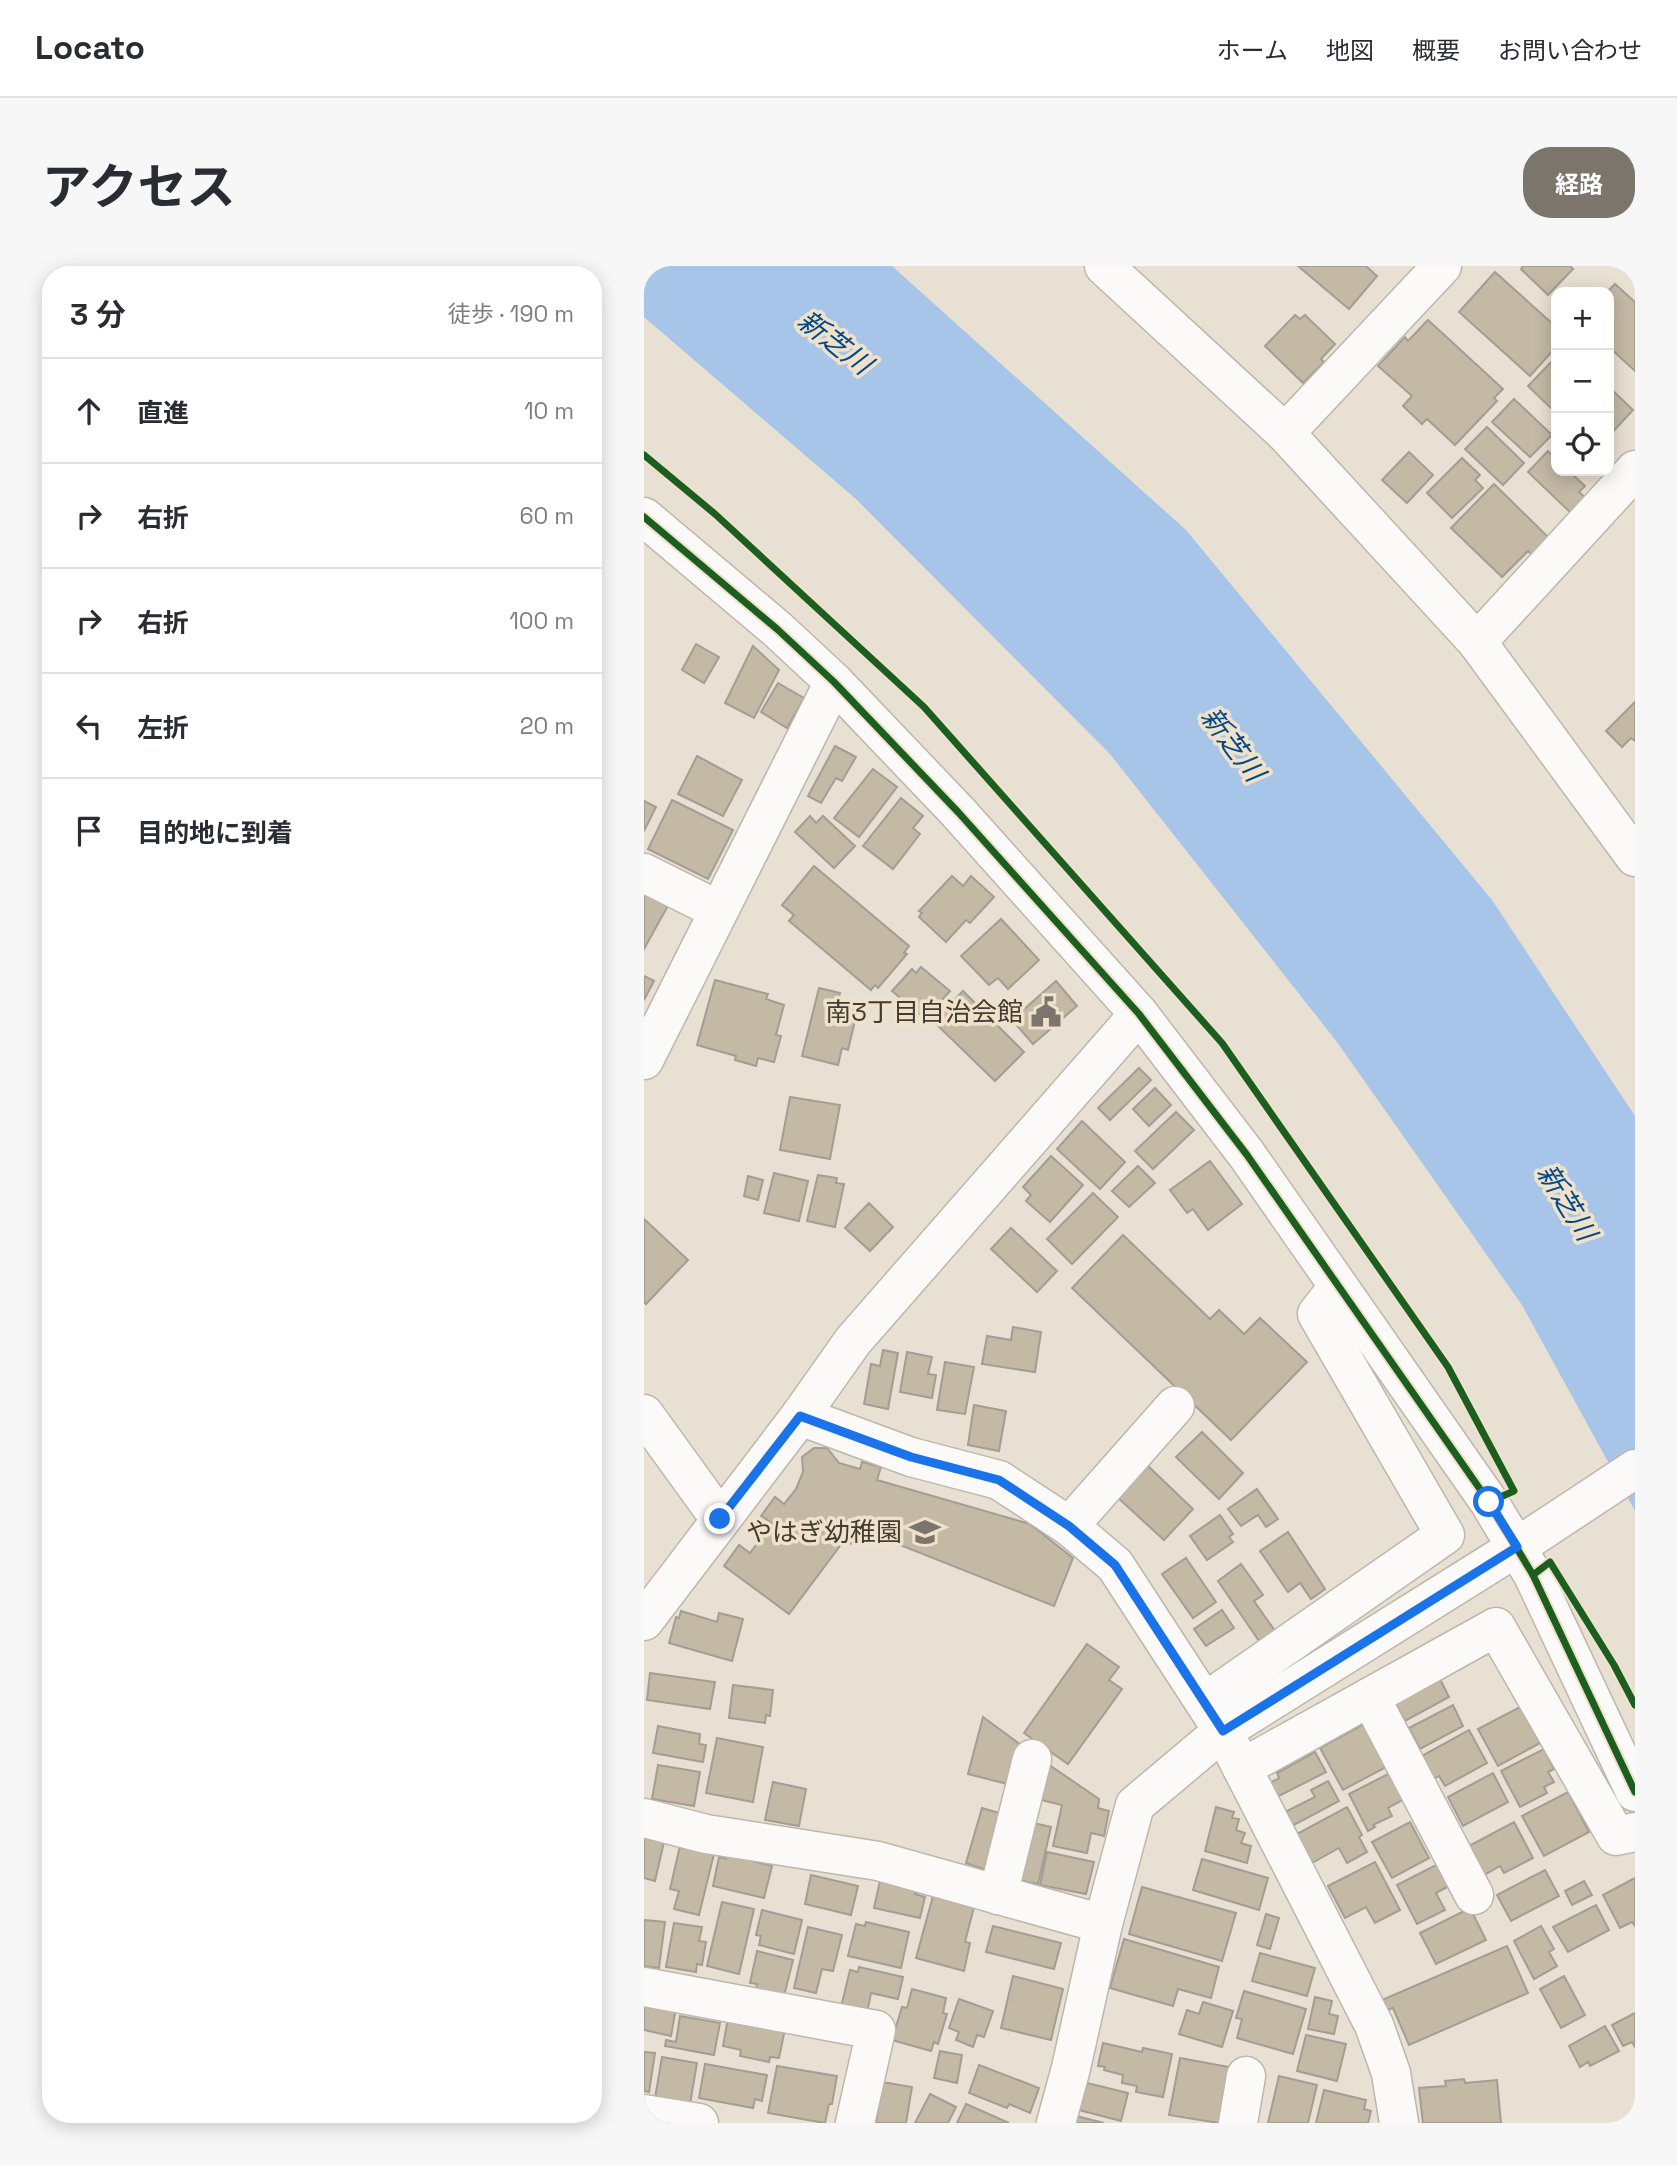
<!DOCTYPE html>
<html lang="ja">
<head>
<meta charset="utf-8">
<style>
  body { margin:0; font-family:"Space Grotesk","Noto Sans JP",sans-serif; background:#f7f7f7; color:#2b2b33 }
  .controls { position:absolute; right:21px; top:21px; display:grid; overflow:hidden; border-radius:14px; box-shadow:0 4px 18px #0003 }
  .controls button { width:63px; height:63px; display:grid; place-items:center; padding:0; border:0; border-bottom:2px solid #e1e1e2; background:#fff; color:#2b2b33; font:35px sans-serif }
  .stop { position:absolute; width:21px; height:21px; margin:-16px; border:5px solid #1a73e8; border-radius:50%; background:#fff }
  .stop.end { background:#1a73e8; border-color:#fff; box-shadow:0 2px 7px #0008 }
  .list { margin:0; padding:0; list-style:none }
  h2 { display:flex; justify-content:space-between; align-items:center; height:91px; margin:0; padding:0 28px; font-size:30px }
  h2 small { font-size:23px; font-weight:400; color:#7c7c81 }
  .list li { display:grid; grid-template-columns:46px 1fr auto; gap:21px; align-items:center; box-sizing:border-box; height:105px; padding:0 28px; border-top:2px solid #e1e1e2 }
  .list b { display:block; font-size:26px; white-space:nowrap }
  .list em { font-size:23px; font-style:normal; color:#7c7c81 }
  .icon { flex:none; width:38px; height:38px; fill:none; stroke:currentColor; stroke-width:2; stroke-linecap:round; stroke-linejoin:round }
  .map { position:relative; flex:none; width:991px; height:1857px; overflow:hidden; border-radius:28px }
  header { display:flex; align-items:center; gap:42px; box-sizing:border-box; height:98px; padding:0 35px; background:#fff; border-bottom:2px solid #e1e1e2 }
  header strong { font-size:33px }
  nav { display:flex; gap:38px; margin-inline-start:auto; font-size:24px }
  .intro { display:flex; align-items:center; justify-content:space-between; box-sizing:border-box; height:168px; padding:0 42px }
  h1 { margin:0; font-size:49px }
  .button { padding:18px 32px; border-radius:28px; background:#7c756b; color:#fff; font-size:24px; font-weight:700 }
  main { display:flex; gap:42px; padding:0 42px }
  aside { flex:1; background:#fff; border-radius:28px; box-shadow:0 4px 18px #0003 }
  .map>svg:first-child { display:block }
  .water { fill:#a6c5e8 }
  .building { fill:#c4b9a5; stroke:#a39d93; stroke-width:2 }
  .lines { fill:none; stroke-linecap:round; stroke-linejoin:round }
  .minor-casing { stroke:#bdb7ac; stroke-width:41 }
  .minor { stroke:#fcfaf8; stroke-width:38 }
  .cycleway-casing { stroke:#f0e2ca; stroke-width:11 }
  .cycleway { stroke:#1b5e20; stroke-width:7 }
  .route { stroke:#1a73e8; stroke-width:9 }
  .labels { text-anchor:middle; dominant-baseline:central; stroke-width:7; stroke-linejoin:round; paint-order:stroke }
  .poi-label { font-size:26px; fill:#423c33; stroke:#f0e2ca; text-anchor:end }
  .water-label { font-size:28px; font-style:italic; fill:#00498b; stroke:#f0e2ca }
</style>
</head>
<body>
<header>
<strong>Locato</strong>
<nav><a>ホーム</a><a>地図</a><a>概要</a><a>お問い合わせ</a></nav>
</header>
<div class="intro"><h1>アクセス</h1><a class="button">経路</a></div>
<main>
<aside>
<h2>3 分<small>徒歩 · 190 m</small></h2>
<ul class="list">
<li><svg class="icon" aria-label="ahead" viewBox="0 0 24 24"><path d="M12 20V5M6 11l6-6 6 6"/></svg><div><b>直進</b></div><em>10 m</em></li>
<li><svg class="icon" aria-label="right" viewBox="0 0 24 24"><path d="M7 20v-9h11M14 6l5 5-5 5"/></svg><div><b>右折</b></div><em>60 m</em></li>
<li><svg class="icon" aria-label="right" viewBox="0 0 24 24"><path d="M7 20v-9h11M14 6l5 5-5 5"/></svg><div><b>右折</b></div><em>100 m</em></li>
<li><svg class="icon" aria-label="left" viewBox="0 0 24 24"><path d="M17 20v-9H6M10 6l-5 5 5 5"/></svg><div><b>左折</b></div><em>20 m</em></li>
<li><svg class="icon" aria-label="arrive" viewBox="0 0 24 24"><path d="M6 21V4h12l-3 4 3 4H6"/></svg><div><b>目的地に到着</b></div></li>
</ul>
</aside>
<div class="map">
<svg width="991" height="1857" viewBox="0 0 991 1857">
  <rect width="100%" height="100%" fill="#e8e0d2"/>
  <path class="water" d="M0,0H248L542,264L848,634L991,850V1245L878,1039L693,776L466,488L212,233L0,51Z"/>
  <g class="building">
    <path d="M654,0H722L733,10L705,43Z"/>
    <path d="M879,0H926L929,3L904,29L877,3Z"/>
    <path d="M851,6L912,61V81L886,110L815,46Z"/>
    <path d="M971,18L991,36V105L965,81V42L967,39L963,26Z"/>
    <path d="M651,49L656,53L661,49L691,78L677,93L680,96L659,117L621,80Z"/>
    <path d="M784,54L859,123L850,132L853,135L811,179L783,153L778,158L759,140L768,130L734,100L761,71L764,75Z"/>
    <path d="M912,91V147L884,120Z"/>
    <path d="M965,121L989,144L965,170Z"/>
    <path d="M870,133L908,169L886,191L848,156Z"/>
    <path d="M843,161L880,197L859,219L821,183Z"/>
    <path d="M904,185L912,193V205H925L941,220L935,226L943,233L928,248L884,206Z"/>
    <path d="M765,186L789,209L763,237L738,214Z"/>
    <path d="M818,192L836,209L831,214L839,222L808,252L783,227Z"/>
    <path d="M850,218L906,273L889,290L884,285L858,311L807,262Z"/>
    <path d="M52,378L75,391L60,417L38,404Z"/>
    <path d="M109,380L135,404L110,452L81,437Z"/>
    <path d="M134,417L160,432L143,462L117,446Z"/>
    <path d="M991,436V475L987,472L978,481L962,465Z"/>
    <path d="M191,480L212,491L198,515L192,512L177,537L164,530Z"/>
    <path d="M53,490L98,514L79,550L34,528Z"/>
    <path d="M229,503L253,521L215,571L190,552Z"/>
    <path d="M257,532L279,550L269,562L276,568L249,603L219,580Z"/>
    <path d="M28,534L89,564L64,613L4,583Z"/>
    <path d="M0,535L12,541L0,565Z"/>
    <path d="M166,550L172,557L179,550L211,580L190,602L151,566Z"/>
    <path d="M170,600L265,680L260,687L263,688L234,722L231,719L227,724L145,655L150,649L138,639Z"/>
    <path d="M308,610L319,620L327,610L350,631L326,657L322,654L302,676L275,651L278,647L275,645Z"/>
    <path d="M0,625L25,638L0,683Z"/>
    <path d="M357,653L395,694L364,723L354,712L345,719L317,690Z"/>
    <path d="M277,701L306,725L281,753L248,725L268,703L272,707Z"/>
    <path d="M0,710L10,715L0,734Z"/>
    <path d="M71,714L124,728L122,733L140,739L132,769L137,770L130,796L114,792L112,800L91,794L92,790L53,779Z"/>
    <path d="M412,715L433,740L389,778L368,754Z"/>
    <path d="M175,722L196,727L194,734L215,738L204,784L198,782L194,799L158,790Z"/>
    <path d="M319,725L380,786L351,815L289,755Z"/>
    <path d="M495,802L507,814L466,854L454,842Z"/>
    <path d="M511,822L527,839L505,860L489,843Z"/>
    <path d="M146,831L196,839L186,893L136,884Z"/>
    <path d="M532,846L550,864L509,903L491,885Z"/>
    <path d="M438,855L481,896L456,923L413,883Z"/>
    <path d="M407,890L439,919L406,956L382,935L387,929L379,921Z"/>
    <path d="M566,895L598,938L564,964L549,943L543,947L526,924Z"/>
    <path d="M494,900L511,917L485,941L468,925Z"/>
    <path d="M130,907L164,915L155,955L120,947Z"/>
    <path d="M174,909L193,912L192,917L200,918L191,961L163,955Z"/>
    <path d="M104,910L119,914L114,934L100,930Z"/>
    <path d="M449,927L474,951L428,998L403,973Z"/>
    <path d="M225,937L249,961L226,985L201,962Z"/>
    <path d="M0,953L44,994L2,1038L0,1036Z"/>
    <path d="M367,962L413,1005L393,1026L347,983Z"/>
    <path d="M479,969L566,1053L575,1044L600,1068L616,1052L663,1096L587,1174L428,1022Z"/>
    <path d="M369,1061L397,1066L391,1106L338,1098L343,1070L367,1074Z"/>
    <path d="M239,1084L254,1087L244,1143L220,1138L227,1098L236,1100Z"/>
    <path d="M263,1086L288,1091L284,1108L292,1109L288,1132L256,1126Z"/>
    <path d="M301,1096L330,1101L321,1148L293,1144Z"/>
    <path d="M330,1139L362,1145L355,1185L324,1179Z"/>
    <path d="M558,1166L599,1207L575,1233L532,1191Z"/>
    <path d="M170,1182H183L195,1197L216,1203L218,1196L237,1201L233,1214L386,1258L429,1292L410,1340L231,1269L215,1279L199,1276L145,1348L80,1300L95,1279L106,1287L128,1257L117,1250L131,1231L140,1238L152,1223L159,1206L158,1191Z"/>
    <path d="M503,1199L549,1243L520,1274L473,1231Z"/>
    <path d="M613,1223L634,1253L622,1261L614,1249L597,1260L584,1243Z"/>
    <path d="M576,1249L589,1268L585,1271L589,1276L563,1294L546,1270Z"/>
    <path d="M644,1266L681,1323L667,1333L656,1317L644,1326L616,1285Z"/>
    <path d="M542,1292L572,1336L549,1352L518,1308Z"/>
    <path d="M597,1298L619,1329L610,1335L631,1365L615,1375L574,1315Z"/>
    <path d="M578,1344L590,1362L562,1380L550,1363Z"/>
    <path d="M37,1345L73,1356L75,1347L99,1353L88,1395L25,1377L32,1351L35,1352Z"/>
    <path d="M443,1378L475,1401L465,1414L478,1423L424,1498L380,1467Z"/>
    <path d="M6,1407L71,1416L66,1443L3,1434Z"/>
    <path d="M796,1413L805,1431L761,1455L751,1436Z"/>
    <path d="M89,1419L129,1424L126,1450L122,1449L121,1457L85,1452Z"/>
    <path d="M809,1439L819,1460L776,1483L765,1462Z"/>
    <path d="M876,1441L896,1477L854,1500L834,1463Z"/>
    <path d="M339,1451L377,1479L367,1519L324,1508Z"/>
    <path d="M720,1458L742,1501L699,1524L676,1482Z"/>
    <path d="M14,1460L56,1468L55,1478L62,1479L59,1496L9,1487Z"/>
    <path d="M825,1464L843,1497L801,1520L795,1510L788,1514L776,1491Z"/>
    <path d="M73,1472L119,1481L109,1536L62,1527Z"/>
    <path d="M900,1483L910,1503L904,1506L910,1516L900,1521L903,1527L876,1541L857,1505Z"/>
    <path d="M671,1486L682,1506L633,1531L626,1517L635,1512L633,1507Z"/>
    <path d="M398,1494L455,1533L454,1542L465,1545L460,1570L447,1567L443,1587L409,1580L418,1539L389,1532Z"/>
    <path d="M14,1499L56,1506L50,1540L8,1533Z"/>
    <path d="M746,1507L760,1533L744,1542L748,1550L729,1559L731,1561L724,1565L705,1528Z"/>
    <path d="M849,1507L864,1536L819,1560L804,1531Z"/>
    <path d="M684,1515L695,1535L648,1560L641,1546L671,1531L667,1524Z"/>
    <path d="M129,1516L162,1523L155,1560L121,1554Z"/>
    <path d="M924,1526L945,1566L900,1590L878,1550Z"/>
    <path d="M572,1541L590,1546L588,1552L595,1553L592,1564L601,1567L597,1577L607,1580L603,1597L561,1585Z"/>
    <path d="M703,1541L718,1569L715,1571L723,1586L703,1597L695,1582L668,1597L653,1568Z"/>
    <path d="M338,1542L362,1549L346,1605L322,1597Z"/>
    <path d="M385,1556L407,1561L394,1618L370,1613Z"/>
    <path d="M766,1556L785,1592L748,1612L728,1576Z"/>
    <path d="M870,1556L889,1592L860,1607L856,1600L840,1609L825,1580Z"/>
    <path d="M0,1571L20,1576L11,1615L0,1612Z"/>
    <path d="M36,1580L70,1588L55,1649L30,1643L35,1625L26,1623Z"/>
    <path d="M403,1586L450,1596L442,1628L396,1619Z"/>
    <path d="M83,1588L128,1600L120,1632L69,1620L75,1591L82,1593Z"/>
    <path d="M558,1593L624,1612L615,1644L549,1624Z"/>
    <path d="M731,1596L756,1644L731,1657L722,1641L701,1652L684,1620Z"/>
    <path d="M794,1598L805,1620L792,1627L801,1644L773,1658L753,1619Z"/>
    <path d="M901,1604L915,1630L867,1655L853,1629Z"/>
    <path d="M167,1609L214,1620L207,1649L161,1638Z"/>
    <path d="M991,1612V1660L988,1656L976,1662L959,1629Z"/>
    <path d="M236,1615L272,1624L271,1628L281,1631L276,1652L230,1642Z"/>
    <path d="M940,1615L948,1629L928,1639L921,1625Z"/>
    <path d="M498,1621L592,1647L578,1695L485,1668Z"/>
    <path d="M289,1630L330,1641L321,1676L326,1677L320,1705L272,1692Z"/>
    <path d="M78,1636L110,1643L95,1708L63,1700Z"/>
    <path d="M952,1639L965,1664L924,1686L909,1661Z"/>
    <path d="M826,1642L842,1674L792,1698L776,1667Z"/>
    <path d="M118,1644L158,1654L150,1688L115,1679L117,1670L112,1669Z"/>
    <path d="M622,1648L635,1652L626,1683L613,1679Z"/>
    <path d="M0,1654L21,1656L15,1702L0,1700Z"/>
    <path d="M222,1656L265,1666L257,1702L204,1690L212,1658L221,1660Z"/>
    <path d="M30,1657L58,1661L55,1675L62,1676L58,1699L53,1698L52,1706L22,1701Z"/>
    <path d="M349,1660L417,1677L410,1703L342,1686Z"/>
    <path d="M897,1660L910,1683L905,1686L913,1700L890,1713L870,1675Z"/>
    <path d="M164,1661L198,1669L189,1705L178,1703L172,1727L150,1722Z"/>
    <path d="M480,1673L575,1701L567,1732L534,1723L529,1740L466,1722Z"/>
    <path d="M863,1680L884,1727L765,1779L749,1742L743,1744L738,1734Z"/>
    <path d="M113,1685L149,1694L140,1730L112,1723L113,1718L106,1717Z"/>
    <path d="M616,1687L671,1702L663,1730L608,1715Z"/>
    <path d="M215,1701L259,1711L254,1733L227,1727L223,1747L197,1741L206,1704L214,1706Z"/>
    <path d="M369,1710L419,1723L407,1774L357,1762Z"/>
    <path d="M920,1710L941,1749L917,1762L896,1723Z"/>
    <path d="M268,1723L302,1732L299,1747L303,1748L294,1778L290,1776L287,1785L248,1774L258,1741L263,1742Z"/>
    <path d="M600,1725L662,1743L649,1788L593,1772L598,1753L592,1752Z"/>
    <path d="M671,1731L688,1735L685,1748L694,1750L690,1768L664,1763Z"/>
    <path d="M315,1733L349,1745L340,1771L333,1769L329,1781L312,1774L315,1766L305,1762Z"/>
    <path d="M0,1736L32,1742L27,1770L0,1764Z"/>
    <path d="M559,1736L589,1745L578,1781L535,1768L543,1744L555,1748Z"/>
    <path d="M991,1747V1781L988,1776L979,1780L968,1759Z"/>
    <path d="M36,1750L76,1757L70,1789L21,1780L22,1774L32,1776Z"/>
    <path d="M84,1752L141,1763L135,1792L126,1791L125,1796L96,1790L97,1784L79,1780Z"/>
    <path d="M961,1760L975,1785L946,1800L944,1796L936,1801L925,1780Z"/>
    <path d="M662,1769L702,1778L693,1815L653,1805Z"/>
    <path d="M459,1777L498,1786L499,1782L528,1788L519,1831L492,1826L493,1820L478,1817L479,1809L460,1804L461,1801L454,1800Z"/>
    <path d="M296,1785L318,1789L313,1817L290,1812Z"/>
    <path d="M0,1786L11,1787L5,1826L0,1825Z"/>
    <path d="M18,1791L53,1797L46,1838L11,1832Z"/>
    <path d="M536,1792L585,1801L575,1857L525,1849Z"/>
    <path d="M61,1798L123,1809L118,1835L111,1833L109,1842L55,1832Z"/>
    <path d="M335,1799L395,1822L386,1847L365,1838L363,1842L325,1827Z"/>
    <path d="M133,1800L193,1810L188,1838H185L181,1857L124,1847Z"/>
    <path d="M635,1810L673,1819L664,1857H624Z"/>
    <path d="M820,1813L821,1817L853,1814L857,1857H779L775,1822L802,1820L801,1815Z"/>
    <path d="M238,1816L268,1821L262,1857H232Z"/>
    <path d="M443,1817L484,1827L477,1855L435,1844Z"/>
    <path d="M680,1824L722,1834L720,1843L727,1845L724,1857H672Z"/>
    <path d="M286,1828L312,1841L304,1857H271Z"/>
    <path d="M322,1838L365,1857H313Z"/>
    <path d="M432,1850L460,1857H431Z"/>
  </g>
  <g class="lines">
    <g class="minor-casing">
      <g id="minor">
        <path d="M460,0L641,167L833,376L991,591"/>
        <path d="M641,167L798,0"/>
        <path d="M0,251L133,363L190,416L314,546L495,748L603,889L845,1236L889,1309L991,1526"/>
        <path d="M833,376L991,204"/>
        <path d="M0,607L74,644"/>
        <path d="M0,794L190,416"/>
        <path d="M0,1148L76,1253"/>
        <path d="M156,1150L267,1191L355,1214L425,1260L471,1299L579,1465L730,1759L747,1807L755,1857"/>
        <path d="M425,1260L531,1140"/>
        <path d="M0,1355L156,1150L209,1075L495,748"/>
        <path d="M726,1431L830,1629"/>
        <path d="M561,1436L801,1269L673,1048L694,1021"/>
        <path d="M598,1502L852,1361L972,1570L991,1566"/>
        <path d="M0,1552L62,1568L234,1595L459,1658"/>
        <path d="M354,1629L388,1493"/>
        <path d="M0,1721L232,1764L211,1857"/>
        <path d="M0,1848L55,1857"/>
        <path d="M412,1857L427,1802L459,1658L491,1539L579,1465L873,1281L991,1203"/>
        <path d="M594,1857L602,1810"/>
      </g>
    </g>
    <use href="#minor" class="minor"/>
    <g class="cycleway-casing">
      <g id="cycleway">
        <path d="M0,189L71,248L280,441L578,777L804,1101L870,1225L845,1236"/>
        <path d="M0,251L133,363L190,416L314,546L495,748L603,889L845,1236L889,1309L991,1526"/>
        <path d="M889,1309L906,1296L970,1399L991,1439"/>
      </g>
    </g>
    <use href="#cycleway" class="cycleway"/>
  </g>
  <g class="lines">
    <path class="route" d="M76,1253L156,1150L267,1191L355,1214L425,1260L471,1299L579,1465L873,1281L845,1236"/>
  </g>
  <defs>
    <g id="civic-bare" transform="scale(2.415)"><path d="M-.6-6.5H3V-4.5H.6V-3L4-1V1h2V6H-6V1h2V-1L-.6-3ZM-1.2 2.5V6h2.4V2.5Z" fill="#7c756b" stroke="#f0e2ca" stroke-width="2.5" paint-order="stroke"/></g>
    <g id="school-bare" transform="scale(2.415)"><path d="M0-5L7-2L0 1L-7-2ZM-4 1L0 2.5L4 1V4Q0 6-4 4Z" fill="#7c756b" stroke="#f0e2ca" stroke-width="2.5" paint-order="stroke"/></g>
  </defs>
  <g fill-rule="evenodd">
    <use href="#civic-bare" x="402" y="746"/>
    <use href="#school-bare" x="281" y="1266"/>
  </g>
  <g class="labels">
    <g class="poi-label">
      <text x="379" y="746">南3丁目自治会館</text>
      <text x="258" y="1266">やはぎ幼稚園</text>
    </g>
    <g class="water-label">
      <text transform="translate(191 76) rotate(38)">新芝川</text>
      <text transform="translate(589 478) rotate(53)">新芝川</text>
      <text transform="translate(923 936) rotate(58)">新芝川</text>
    </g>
  </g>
</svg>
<div class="controls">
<button>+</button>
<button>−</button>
<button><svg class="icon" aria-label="locate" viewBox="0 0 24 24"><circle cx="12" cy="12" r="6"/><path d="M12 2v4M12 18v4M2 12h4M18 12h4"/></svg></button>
</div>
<div class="stop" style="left:845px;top:1236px"></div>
<div class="stop end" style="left:76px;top:1253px"></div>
</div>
</main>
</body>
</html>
